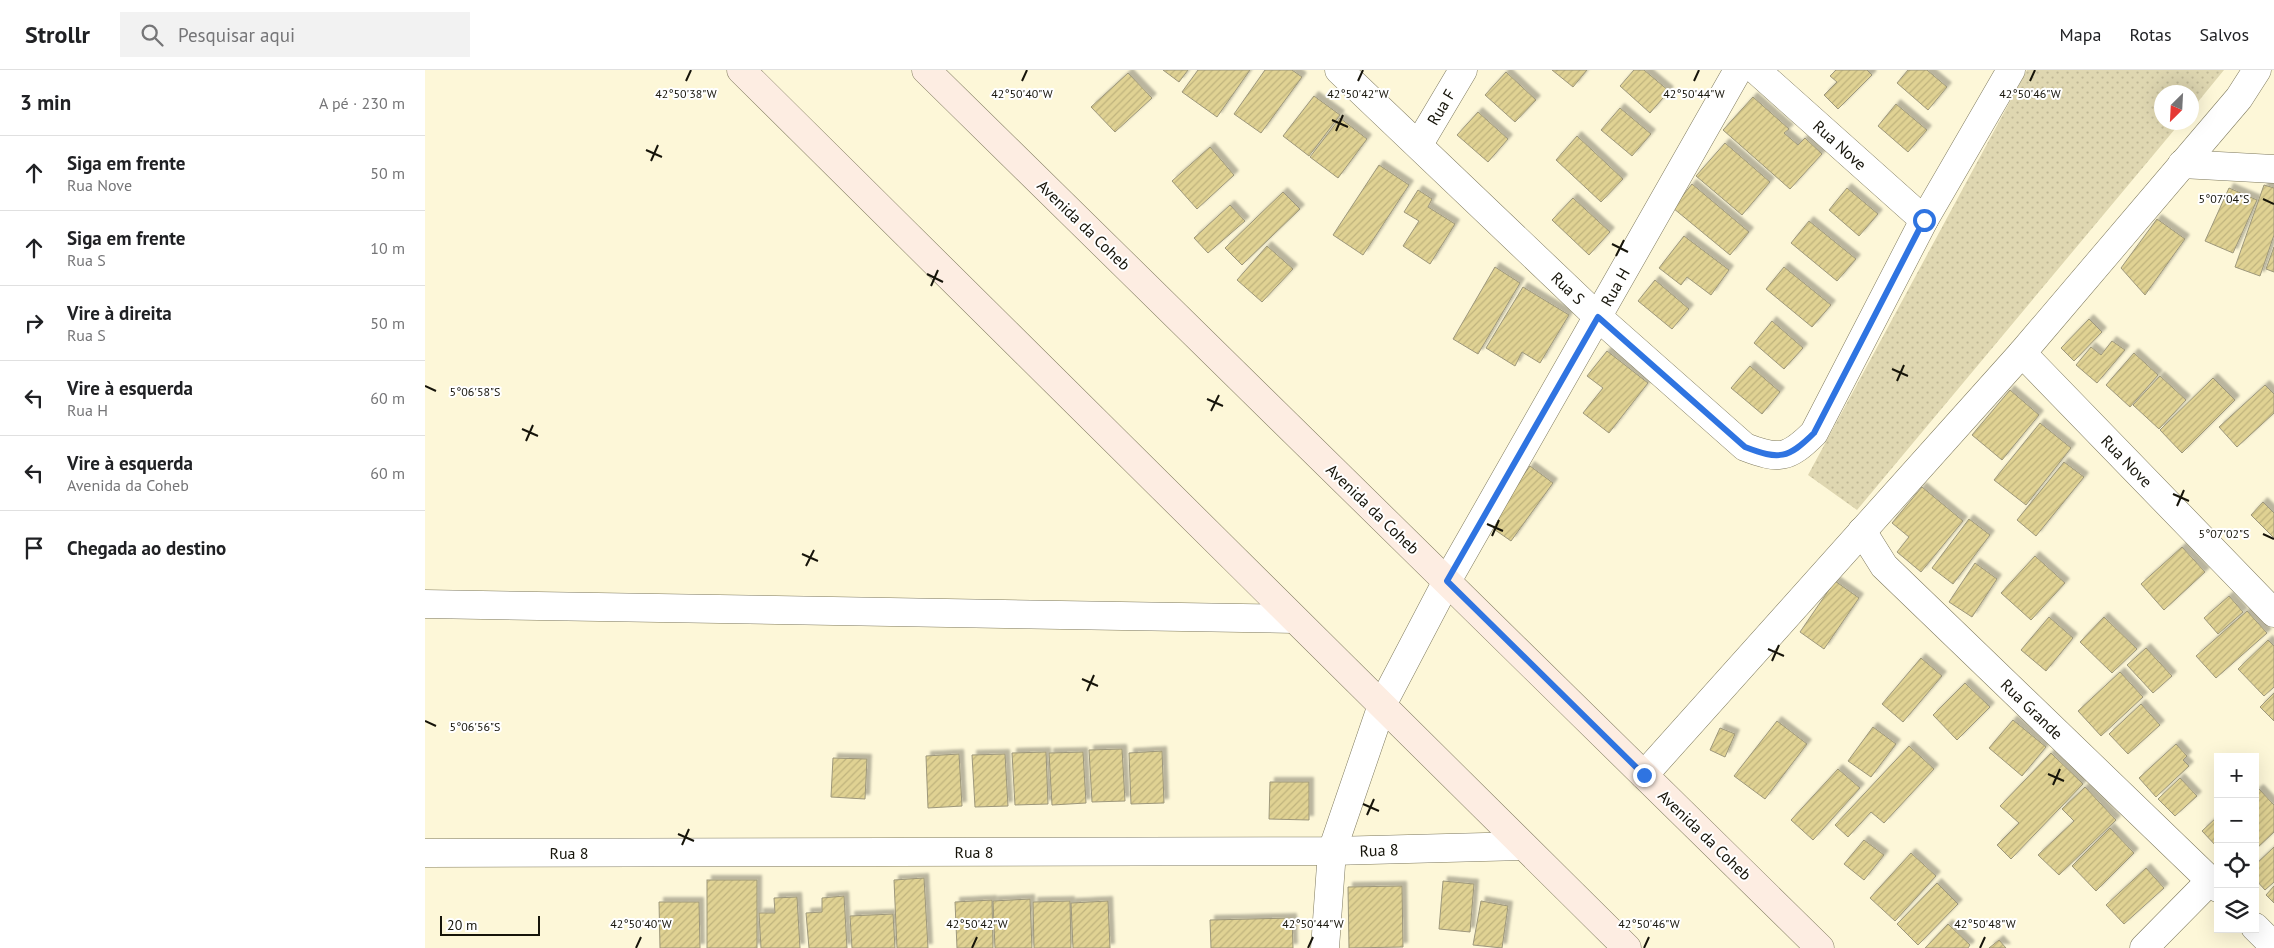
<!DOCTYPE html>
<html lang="pt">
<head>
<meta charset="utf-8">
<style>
  body { margin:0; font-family:"PT Sans",sans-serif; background:#f2f2f2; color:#202124 }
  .controls { position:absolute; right:15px; bottom:15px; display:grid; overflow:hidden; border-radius:0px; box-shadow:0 5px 20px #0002 }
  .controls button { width:45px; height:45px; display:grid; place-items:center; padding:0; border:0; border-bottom:1px solid #e0e0e0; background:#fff; color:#202124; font:25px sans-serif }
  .compass { position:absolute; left:1729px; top:15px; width:45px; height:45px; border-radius:50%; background:#fff; box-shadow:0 5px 20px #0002; rotate:204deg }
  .scale { position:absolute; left:15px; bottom:12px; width:100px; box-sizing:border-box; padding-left:5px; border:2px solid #16140a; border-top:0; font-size:14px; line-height:18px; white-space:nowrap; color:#16140a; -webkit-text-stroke:4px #fff; paint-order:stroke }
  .stop { position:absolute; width:15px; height:15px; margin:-11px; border:4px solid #2f74e1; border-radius:50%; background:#fff }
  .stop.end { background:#2f74e1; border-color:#fff; box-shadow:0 1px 5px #0008 }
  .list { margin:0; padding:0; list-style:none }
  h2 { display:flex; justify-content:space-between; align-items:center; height:65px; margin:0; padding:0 20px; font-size:21px }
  h2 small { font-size:16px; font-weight:400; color:#757577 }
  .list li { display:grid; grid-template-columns:32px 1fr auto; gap:15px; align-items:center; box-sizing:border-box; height:75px; padding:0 20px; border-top:1px solid #e0e0e0 }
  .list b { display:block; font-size:19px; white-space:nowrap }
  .list p { margin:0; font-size:16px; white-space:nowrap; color:#757577 }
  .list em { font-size:16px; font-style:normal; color:#757577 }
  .icon { flex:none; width:28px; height:28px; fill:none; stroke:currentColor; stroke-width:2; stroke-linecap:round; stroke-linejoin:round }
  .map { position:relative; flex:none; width:1849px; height:878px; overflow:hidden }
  header { display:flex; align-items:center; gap:30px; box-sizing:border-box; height:70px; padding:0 25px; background:#fff; border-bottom:1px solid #e0e0e0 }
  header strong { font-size:24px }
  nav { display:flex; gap:28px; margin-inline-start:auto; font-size:18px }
  .search { width:350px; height:45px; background:#f2f2f2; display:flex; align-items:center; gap:12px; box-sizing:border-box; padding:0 18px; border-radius:0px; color:#757577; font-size:19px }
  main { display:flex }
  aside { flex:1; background:#fff }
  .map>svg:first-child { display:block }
  .park { fill:url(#park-dots) }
  .building { fill:url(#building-hatch); stroke:#9d977b; filter:url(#shadow) }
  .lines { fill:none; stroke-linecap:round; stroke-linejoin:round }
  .street-casing { stroke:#7e795d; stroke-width:29 }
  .secondary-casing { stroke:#7e795d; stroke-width:29 }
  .street { stroke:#fff; stroke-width:28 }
  .secondary { stroke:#fdede2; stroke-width:28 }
  .route { stroke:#2f74e1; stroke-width:6 }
  .ticks { fill:none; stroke:#16140a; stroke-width:2 }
  .labels { text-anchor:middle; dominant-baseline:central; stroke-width:4; stroke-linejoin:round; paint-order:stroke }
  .street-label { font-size:16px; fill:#16140a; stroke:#fff }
  .ticks-label { font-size:12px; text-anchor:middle; fill:#16140a; stroke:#fff; stroke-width:4; stroke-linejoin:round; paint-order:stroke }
</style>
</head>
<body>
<header>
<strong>Strollr</strong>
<div class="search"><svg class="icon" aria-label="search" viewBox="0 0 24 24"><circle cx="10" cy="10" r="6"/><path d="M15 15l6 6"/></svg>Pesquisar aqui</div>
<nav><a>Mapa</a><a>Rotas</a><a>Salvos</a></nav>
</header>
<main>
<aside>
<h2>3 min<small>A pé · 230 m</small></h2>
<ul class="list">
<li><svg class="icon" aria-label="ahead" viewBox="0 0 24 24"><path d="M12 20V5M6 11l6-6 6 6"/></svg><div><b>Siga em frente</b><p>Rua Nove</p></div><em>50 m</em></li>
<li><svg class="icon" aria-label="ahead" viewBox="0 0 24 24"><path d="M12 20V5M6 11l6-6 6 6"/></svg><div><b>Siga em frente</b><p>Rua S</p></div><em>10 m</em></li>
<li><svg class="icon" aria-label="right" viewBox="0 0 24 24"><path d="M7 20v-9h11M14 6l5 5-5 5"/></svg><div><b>Vire à direita</b><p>Rua S</p></div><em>50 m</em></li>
<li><svg class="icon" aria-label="left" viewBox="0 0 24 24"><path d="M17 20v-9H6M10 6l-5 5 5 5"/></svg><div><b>Vire à esquerda</b><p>Rua H</p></div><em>60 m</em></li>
<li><svg class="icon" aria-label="left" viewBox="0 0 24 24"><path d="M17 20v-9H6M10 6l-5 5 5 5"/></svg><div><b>Vire à esquerda</b><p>Avenida da Coheb</p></div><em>60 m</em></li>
<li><svg class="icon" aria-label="arrive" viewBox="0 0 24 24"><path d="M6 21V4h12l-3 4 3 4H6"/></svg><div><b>Chegada ao destino</b></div></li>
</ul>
</aside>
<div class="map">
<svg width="1849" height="878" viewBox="0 0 1849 878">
  <defs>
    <pattern id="park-dots" width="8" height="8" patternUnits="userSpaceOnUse" patternTransform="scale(1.25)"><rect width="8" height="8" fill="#dfd7b1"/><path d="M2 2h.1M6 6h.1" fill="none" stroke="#bfb897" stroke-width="1.8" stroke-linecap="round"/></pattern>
    <pattern id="building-hatch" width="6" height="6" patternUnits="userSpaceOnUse" patternTransform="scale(1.25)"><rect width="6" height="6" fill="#e0d293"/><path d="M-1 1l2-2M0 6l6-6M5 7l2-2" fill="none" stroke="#bfb37d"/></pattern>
    <filter id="shadow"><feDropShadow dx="4.5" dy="-4.5" stdDeviation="1" flood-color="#0004"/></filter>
  </defs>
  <rect width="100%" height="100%" fill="#fdf7d8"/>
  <path class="park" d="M1602,0H1799L1767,39L1766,22H1736V52L1755,53L1432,440L1383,405Z"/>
  <g class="building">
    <path d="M738,0H763L754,12Z"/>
    <path d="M773,0H825L792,47L757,22Z"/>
    <path d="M840,0H867L877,7L836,63L809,44Z"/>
    <path d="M1127,0H1162L1148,17Z"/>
    <path d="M1209,0H1219L1244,21L1225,43L1195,16Z"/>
    <path d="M1411,0H1442L1447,5L1413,39L1399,25L1412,12L1405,6Z"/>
    <path d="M1483,0H1502L1522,17L1503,40L1472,13Z"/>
    <path d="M1081,2L1111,30L1090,52L1060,25Z"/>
    <path d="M703,3L727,28L690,62L666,37Z"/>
    <path d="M889,26L915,45L884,86L858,66Z"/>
    <path d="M1328,27L1364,59L1359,63L1373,75L1380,68L1397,84L1365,119L1298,60Z"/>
    <path d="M1471,34L1502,60L1483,82L1453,56Z"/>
    <path d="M1195,38L1226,64L1207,86L1176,60Z"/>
    <path d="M1053,42L1083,69L1063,92L1032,65Z"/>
    <path d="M915,48L942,69L913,108L885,87Z"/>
    <path d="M1152,66L1198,109L1176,132L1131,90Z"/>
    <path d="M1300,73L1345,112L1317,145L1271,106Z"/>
    <path d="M785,77L809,105L772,139L747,111Z"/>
    <path d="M954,95L984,115L938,185L908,165Z"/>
    <path d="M1267,114L1324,162L1305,185L1248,138Z"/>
    <path d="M1839,115L1849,118V165L1835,206L1810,197Z"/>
    <path d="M1422,118L1453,144L1434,166L1404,140Z"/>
    <path d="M1804,118L1832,130L1808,183L1780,171Z"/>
    <path d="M993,120L1007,129L1003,137L1030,154L1005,194L978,176L994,151L979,142Z"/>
    <path d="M858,122L875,139L817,195L800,178Z"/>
    <path d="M1148,128L1185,162L1164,185L1127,150Z"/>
    <path d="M805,135L820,151L783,183L769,168Z"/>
    <path d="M1732,149L1760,169L1720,225L1696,198Z"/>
    <path d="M1384,151L1431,189L1412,211L1366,173Z"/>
    <path d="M1259,166L1304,200L1286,225L1262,207L1256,215L1234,198Z"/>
    <path d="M842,176L868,199L837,232L812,210Z"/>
    <path d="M1849,177V202L1841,199Z"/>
    <path d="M1070,197L1095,213L1053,284L1028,269Z"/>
    <path d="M1359,197L1406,235L1387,257L1341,219Z"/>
    <path d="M1230,210L1264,239L1247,259L1213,231Z"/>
    <path d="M1098,217L1144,245L1115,293L1097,282L1090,296L1061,278Z"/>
    <path d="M1664,249L1677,262L1649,291L1636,278Z"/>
    <path d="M1347,251L1378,278L1359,299L1329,273Z"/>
    <path d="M1687,271L1700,280L1672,313L1651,295L1666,277L1676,285Z"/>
    <path d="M1182,281L1223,313L1184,363L1158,343L1178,318L1162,306Z"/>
    <path d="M1709,283L1733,305L1705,337L1681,315Z"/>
    <path d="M1325,296L1355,322L1337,344L1306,318Z"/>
    <path d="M1735,306L1761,330L1734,359L1708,335Z"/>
    <path d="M1788,308L1810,330L1757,383L1735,360Z"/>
    <path d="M1840,315L1849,324V343L1812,377L1794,357Z"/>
    <path d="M1585,320L1614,345L1577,390L1547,365Z"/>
    <path d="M1615,353L1646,378L1601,435L1569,410Z"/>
    <path d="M1639,392L1659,407L1611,466L1592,450Z"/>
    <path d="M1105,396L1128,413L1086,471L1063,455Z"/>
    <path d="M1497,417L1538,451L1496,502L1472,482L1484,467L1467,453Z"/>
    <path d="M1838,432L1849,443V468L1826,445Z"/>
    <path d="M1544,449L1565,465L1528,514L1507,498Z"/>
    <path d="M1757,477L1780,502L1739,540L1716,514Z"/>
    <path d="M1610,486L1640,513L1606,550L1576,523Z"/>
    <path d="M1550,493L1572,509L1547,547L1524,532Z"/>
    <path d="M1410,511L1434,528L1399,579L1375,562Z"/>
    <path d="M1804,526L1818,542L1793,564L1779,548Z"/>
    <path d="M1822,541L1842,563L1791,608L1771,586Z"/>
    <path d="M1624,547L1648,568L1621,601L1596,580Z"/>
    <path d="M1679,547L1712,579L1687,603L1655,572Z"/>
    <path d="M1843,570L1849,576V617L1839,626L1813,599Z"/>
    <path d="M1721,578L1747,606L1728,623L1702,595Z"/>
    <path d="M1496,588L1517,606L1478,652L1457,634Z"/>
    <path d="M1695,602L1718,627L1676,666L1653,641Z"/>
    <path d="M1540,613L1565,637L1532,670L1508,645Z"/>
    <path d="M1849,623V651L1835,637Z"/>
    <path d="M1716,634L1735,655L1703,684L1684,664Z"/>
    <path d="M1588,650L1621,677L1597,706L1564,678Z"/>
    <path d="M1352,651L1382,674L1340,729L1309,706Z"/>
    <path d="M1448,657L1471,674L1446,707L1423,691Z"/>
    <path d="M1295,658L1310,664L1300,687L1285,680Z"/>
    <path d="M1751,674L1762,686L1758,690L1764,696L1731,727L1714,708Z"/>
    <path d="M1484,676L1509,699L1459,753L1446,742L1423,767L1410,755Z"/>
    <path d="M697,679L700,731L667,732L664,680Z"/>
    <path d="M737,681L739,733L706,734L704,683Z"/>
    <path d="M621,682L623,734L590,735L587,683Z"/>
    <path d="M658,682L661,733L627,735L624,683Z"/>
    <path d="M1626,683L1658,714L1586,789L1572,775L1594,753L1575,736Z"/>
    <path d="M534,684L537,736L503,738L501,686Z"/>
    <path d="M580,684L583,736L550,737L547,685Z"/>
    <path d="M408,688L442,689L440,729L406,727Z"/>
    <path d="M1413,699L1435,718L1388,770L1366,750Z"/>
    <path d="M1755,708L1772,726L1750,746L1733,729Z"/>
    <path d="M845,712H884V750L844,749Z"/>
    <path d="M1660,717L1691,750L1634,805L1613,785L1649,751L1637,739Z"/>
    <path d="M1834,719L1849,735V762L1830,780V722Z"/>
    <path d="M1792,747L1793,748V778L1777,761Z"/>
    <path d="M1685,758L1709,783L1671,821L1647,796Z"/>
    <path d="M1439,770L1459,785L1439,810L1419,794Z"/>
    <path d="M1849,777V812L1840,820L1830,809V795Z"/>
    <path d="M1486,783L1511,806L1470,851L1445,828Z"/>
    <path d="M1721,798L1739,818L1699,854L1681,835Z"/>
    <path d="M499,808L503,878H472L469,810Z"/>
    <rect x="282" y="810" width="50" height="68"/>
    <path d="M1018,811L1049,814L1045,862L1014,859Z"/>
    <path d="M1512,813L1533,834L1493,875L1472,854Z"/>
    <path d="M977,816L978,877L924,878L923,817Z"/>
    <path d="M1849,816V833L1841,825Z"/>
    <path d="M419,826L422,878H384L381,843L397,842V828Z"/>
    <path d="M372,827L375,878H336L334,843H350L349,828Z"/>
    <path d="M605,829L607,878H570L568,831Z"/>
    <path d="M567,830L568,878H532L530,832Z"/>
    <path d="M645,831L646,878H609L608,832Z"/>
    <path d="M683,831L685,878H648L646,833Z"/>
    <path d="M1056,831L1083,836L1077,878L1048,875Z"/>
    <path d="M234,832H274L275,878H235Z"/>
    <path d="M468,844L470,878H427L425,846Z"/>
    <path d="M867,848L868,878H786L785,850Z"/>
    <path d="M1523,854L1545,875L1543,878H1500Z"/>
    <path d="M1574,870L1581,878H1564Z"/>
  </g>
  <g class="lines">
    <g class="street-casing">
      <g id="street">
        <path d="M914,0L1173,247L1320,377C1354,390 1363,389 1389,363L1499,150L1586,0"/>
        <path d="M1331,0L1499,150"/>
        <path d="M994,74L1038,0"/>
        <path d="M1757,94L1849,99"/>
        <path d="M1597,283L1849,543"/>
        <path d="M1437,461L1459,496L1793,818"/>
        <path d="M0,534L869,549"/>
        <path d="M1219,705L1597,283L1814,28L1832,0"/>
        <path d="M0,783L907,781L1098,776"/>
        <path d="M1830,857L1849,876"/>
        <path d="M900,878L907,781L957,635L1022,511L1313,0"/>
        <path d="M1719,878L1786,810"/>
      </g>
    </g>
    <g class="secondary-casing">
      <g id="secondary">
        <path d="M316,0L1202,878"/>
        <path d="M501,0L1395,878"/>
      </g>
    </g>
    <use href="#street" class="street"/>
    <use href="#secondary" class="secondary"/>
  </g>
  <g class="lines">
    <path class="route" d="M1219,705L1022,511L1173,247L1320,377C1354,390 1363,389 1389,363L1499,150"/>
  </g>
  <path class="ticks" d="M261,11L266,0M597,11L602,0M933,11L938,0M1269,11L1274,0M1605,11L1610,0M907,50L923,57M911,61L918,45M221,80L237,87M226,91L233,75M1838,129L1849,134M1187,174L1203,182M1191,186L1199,170M502,204L518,212M506,216L513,200M1467,299L1483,306M1472,311L1479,295M0,316L11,321M782,329L798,336M786,341L794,325M97,359L113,366M101,371L108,355M1748,424L1764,431M1752,436L1759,420M1062,454L1078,461M1838,464L1849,469M1067,466L1074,450M377,484L393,491M381,496L389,480M1343,579L1359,586M1347,591L1354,575M657,609L673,616M662,621L669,605M0,651L11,656M1623,704L1639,711M1628,715L1635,699M938,734L954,741M942,745L949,729M253,764L269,771M257,775L264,759M211,878L216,867M547,878L552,867M883,878L888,867M1219,878L1224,867M1555,878L1560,867"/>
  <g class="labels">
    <g class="street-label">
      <text transform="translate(1016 37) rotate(-59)">Rua F</text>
      <text transform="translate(1415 75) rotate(42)">Rua Nove</text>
      <text transform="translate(659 155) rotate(44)">Avenida da Coheb</text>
      <text transform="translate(1190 217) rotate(-60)">Rua H</text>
      <text transform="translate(1143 218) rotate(44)">Rua S</text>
      <text transform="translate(1702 391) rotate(46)">Rua Nove</text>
      <text transform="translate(948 439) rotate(44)">Avenida da Coheb</text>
      <text transform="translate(1607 639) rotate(44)">Rua Grande</text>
      <text transform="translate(1280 765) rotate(44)">Avenida da Coheb</text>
      <text transform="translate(954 780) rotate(-2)">Rua 8</text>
      <text x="549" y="782">Rua 8</text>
      <text x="144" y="783">Rua 8</text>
    </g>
  </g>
  <g class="ticks-label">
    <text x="597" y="28">42°50'40"W</text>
    <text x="933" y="28">42°50'42"W</text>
    <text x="1269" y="28">42°50'44"W</text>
    <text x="1605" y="28">42°50'46"W</text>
    <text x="261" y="28">42°50'38"W</text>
    <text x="1799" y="133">5°07'04"S</text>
    <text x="50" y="326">5°06'58"S</text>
    <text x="1799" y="468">5°07'02"S</text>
    <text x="50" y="661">5°06'56"S</text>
    <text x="216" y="858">42°50'40"W</text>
    <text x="552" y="858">42°50'42"W</text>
    <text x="888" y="858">42°50'44"W</text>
    <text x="1224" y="858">42°50'46"W</text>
    <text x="1560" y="858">42°50'48"W</text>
  </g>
</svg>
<div class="controls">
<button>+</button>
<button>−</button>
<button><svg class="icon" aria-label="locate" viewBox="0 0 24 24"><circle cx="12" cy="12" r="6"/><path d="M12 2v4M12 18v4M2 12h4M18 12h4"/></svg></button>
<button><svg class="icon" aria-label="layers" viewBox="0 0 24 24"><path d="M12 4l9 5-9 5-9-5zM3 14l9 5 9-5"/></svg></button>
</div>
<svg class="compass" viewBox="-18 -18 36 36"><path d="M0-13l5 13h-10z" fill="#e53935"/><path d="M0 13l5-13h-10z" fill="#757577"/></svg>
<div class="scale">20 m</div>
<div class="stop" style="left:1499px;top:150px"></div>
<div class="stop end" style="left:1219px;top:705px"></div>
</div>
</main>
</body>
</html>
